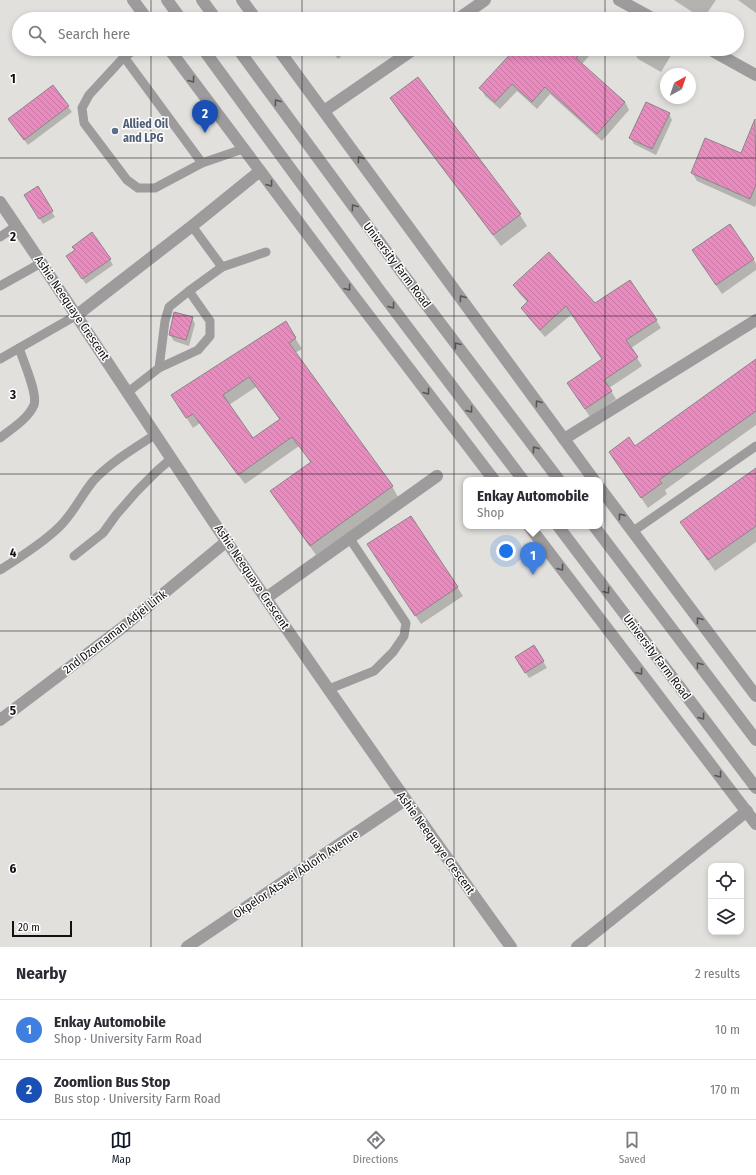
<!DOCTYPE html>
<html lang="en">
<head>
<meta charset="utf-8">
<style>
  body { margin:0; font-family:"Fira Sans Condensed",sans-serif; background:#f2f2f3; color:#2b2b33 }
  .controls { position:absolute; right:12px; bottom:12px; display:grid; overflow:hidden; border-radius:8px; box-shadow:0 2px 6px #0003 }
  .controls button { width:36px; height:36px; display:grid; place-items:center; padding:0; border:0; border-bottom:1px solid #e1e1e2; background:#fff; color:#2b2b33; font:20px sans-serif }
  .compass { position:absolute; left:660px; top:68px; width:36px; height:36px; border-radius:50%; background:#fff; box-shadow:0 2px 6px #0003; rotate:40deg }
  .scale { position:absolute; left:12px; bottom:10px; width:60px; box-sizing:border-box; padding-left:4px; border:2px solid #131212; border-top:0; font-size:11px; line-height:14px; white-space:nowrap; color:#131212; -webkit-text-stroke:3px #fff; paint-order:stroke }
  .you { position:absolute; left:506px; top:551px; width:14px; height:14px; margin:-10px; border:3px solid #fff; border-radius:50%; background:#1a73e8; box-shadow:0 0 0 6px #1a73e833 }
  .badge { display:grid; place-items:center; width:26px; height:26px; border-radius:50%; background:#111827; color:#fff; font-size:13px; font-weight:700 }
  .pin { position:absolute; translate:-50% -33px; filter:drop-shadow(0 1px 2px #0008) }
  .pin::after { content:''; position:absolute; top:21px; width:14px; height:12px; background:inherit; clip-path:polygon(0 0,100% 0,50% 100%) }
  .popup { position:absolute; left:463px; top:477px; width:140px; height:52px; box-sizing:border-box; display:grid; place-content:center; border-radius:8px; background:#fff; filter:drop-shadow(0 1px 3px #0005); font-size:13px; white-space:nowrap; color:#7c7c81 }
  .popup b { font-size:15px; color:#2b2b33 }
  .popup::after { content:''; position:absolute; left:50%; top:100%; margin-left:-8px; border:8px solid transparent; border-top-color:#fff }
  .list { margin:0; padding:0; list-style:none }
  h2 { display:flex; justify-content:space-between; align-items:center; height:52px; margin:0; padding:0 16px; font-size:17px }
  h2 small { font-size:13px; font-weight:400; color:#7c7c81 }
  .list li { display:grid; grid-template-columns:26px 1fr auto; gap:12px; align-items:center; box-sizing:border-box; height:60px; padding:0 16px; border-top:1px solid #e1e1e2 }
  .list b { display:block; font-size:15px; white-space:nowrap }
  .list p { margin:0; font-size:13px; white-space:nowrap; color:#7c7c81 }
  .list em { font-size:13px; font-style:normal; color:#7c7c81 }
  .icon { flex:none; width:22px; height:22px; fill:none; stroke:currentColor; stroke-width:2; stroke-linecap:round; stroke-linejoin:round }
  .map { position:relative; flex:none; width:756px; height:947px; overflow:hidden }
  .search { position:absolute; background:#fff; box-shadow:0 2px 6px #0003; left:12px; right:12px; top:12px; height:44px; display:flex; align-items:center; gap:10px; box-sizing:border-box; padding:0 14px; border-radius:22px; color:#7c7c81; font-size:15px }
  .sheet { height:172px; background:#fff }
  nav { display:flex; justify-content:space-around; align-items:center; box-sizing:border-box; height:56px; border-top:1px solid #e1e1e2; background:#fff; font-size:11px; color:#7c7c81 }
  nav a { display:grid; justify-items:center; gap:2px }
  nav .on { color:#111827 }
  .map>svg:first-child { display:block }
  .shadow { fill:#0003; fill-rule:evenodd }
  .building { fill:url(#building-back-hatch); stroke:#8a8789; fill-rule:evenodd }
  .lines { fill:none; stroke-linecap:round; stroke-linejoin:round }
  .service { stroke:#9d9b9b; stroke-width:9 }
  .minor { stroke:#9d9b9b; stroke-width:12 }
  .tertiary { stroke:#9d9b9b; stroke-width:12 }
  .oneway { stroke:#585656 }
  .grid { fill:none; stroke:#131212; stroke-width:1; stroke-opacity:0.55 }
  .service-dot { fill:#5c6f8a; stroke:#fff; stroke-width:1.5 }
  .labels { text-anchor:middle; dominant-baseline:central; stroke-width:3; stroke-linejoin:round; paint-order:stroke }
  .service-label { font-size:12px; font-weight:bold; fill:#4e5e75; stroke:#fff; text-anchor:start }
  .street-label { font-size:12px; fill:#131212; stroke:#fff }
  .grid-label { font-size:13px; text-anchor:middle; font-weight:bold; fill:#131212; stroke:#fff; stroke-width:3; stroke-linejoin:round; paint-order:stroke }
</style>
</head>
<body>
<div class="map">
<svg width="756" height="947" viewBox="0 0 756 947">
  <defs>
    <pattern id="building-back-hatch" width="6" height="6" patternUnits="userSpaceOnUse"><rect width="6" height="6" fill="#e88bbe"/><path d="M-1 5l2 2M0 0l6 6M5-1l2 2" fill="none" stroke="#c677a2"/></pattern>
  </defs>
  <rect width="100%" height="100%" fill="#e2e0dd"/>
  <g class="shadow">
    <path d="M674,0H716L703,19Z"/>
    <path d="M738,0H756V13Z"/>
    <path d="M330,49H349L338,59Z"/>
    <path d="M508,49H585L589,56L581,65L625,102L629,110L602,141L550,94L537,109L517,91L500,109L485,96L481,88L509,57L506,51Z"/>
    <path d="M637,49H671L673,52L661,72L638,59L634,53Z"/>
    <path d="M417,79L520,215L527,226L501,246L398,110L391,98Z"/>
    <path d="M53,86L72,112L28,145L13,125Z"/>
    <path d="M669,114L672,120L656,155L634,144L630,138Z"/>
    <path d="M751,132L756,134V204L755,207L697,181L692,173L742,155Z"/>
    <path d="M38,188L55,217L43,224L25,196Z"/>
    <path d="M730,226L754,260L756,264V270L722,294L693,251Z"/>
    <path d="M110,260L113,265L86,284L71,262Z"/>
    <path d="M514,285L656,320L661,328L631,348L642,366L609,388L616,399L590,417L573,391L603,360L572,314L545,337L527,316L522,308L528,303L519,293Z"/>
    <path d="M192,318L195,324L189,346L174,341L170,335Z"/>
    <path d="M285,322L302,349L295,353L392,486L398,497L316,555L278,501L272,491L311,463L299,446L245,484L200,423L193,428L178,405ZM256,387L280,420L253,439L229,405Z"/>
    <path d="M756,360V425L665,490L667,494L648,508L610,452L635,447Z"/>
    <path d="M756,470V542L715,571L689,534L682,522Z"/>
    <path d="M411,517L463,596L421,624L374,554Z"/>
    <path d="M534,646L547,668L529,678L516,657Z"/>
  </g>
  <g class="building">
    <path d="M515,49H584L576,58L625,102L597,134L545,87L532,102L512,84L495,102L479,88Z"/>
    <path d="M418,77L521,214L493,235L390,98Z"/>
    <path d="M53,85L69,106L24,140L8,119Z"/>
    <path d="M646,102L670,113L652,149L629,138Z"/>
    <path d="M755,119L756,185L750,199L691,173L705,138L741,153Z"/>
    <path d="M38,186L53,211L39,219L24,195Z"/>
    <path d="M730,224L754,259L716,285L692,250Z"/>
    <path d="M92,232L111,259L82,279L66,256L75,250L72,247Z"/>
    <path d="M549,252L595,303L630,280L657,320L626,340L638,357L604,380L612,391L585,409L567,383L602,359L566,306L540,330L521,308L528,301L513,285Z"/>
    <path d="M174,312L193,317L186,340L169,335Z"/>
    <path d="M286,321L296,338L289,343L393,486L310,546L270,491L311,462L292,437L238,475L193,414L186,418L171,395ZM249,377L280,419L253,438L223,395Z"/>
    <path d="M756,359V411L659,480L662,483L641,498L609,452L629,437L635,446Z"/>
    <path d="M756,468V526L708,560L680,522Z"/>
    <path d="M411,516L458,587L415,616L367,544Z"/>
    <path d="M534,645L544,661L525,673L515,657Z"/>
  </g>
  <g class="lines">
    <g class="service">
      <path d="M136,49L124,57L89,95L82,108L84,123L127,180L138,188H155L202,163L243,149"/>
      <path d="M124,57L202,163"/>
      <path d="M192,226L222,267"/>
      <path d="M0,237L16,226"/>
      <path d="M0,286L41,263"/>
      <path d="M0,359L77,315"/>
      <path d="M159,368L165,321L169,307L189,291"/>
      <path d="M128,392L159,368L198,350L210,336V321L189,291L222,267L266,252"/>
      <path d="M0,438C11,429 28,419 34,405C38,394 23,360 19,348"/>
      <path d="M632,532L756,446"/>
      <path d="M74,556L103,533L116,515L137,491L157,471L172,458"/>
      <path d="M0,570C19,558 40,545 57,529C73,515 81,495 94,480C111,462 135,448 156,434"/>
      <path d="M329,689L374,671L393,652L404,636L406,623L350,539"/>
    </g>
    <g class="minor">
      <path d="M133,0L147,19"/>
      <path d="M242,0L256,19"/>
      <path d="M619,0L654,19"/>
      <path d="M458,19L485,0"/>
      <path d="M169,49L350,291L494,480"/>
      <path d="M278,49L594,480"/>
      <path d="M709,49L756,75"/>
      <path d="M324,111L414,49"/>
      <path d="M0,202C77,315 151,429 227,542C320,678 414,813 511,947"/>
      <path d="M77,315L192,226L260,171"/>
      <path d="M564,439L756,320"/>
      <path d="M600,488L756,696"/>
      <path d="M529,526L756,824"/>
      <path d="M266,598L437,476"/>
      <path d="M0,720L123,627L227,541"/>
      <path d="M187,947L405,800"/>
      <path d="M577,947L747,811"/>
    </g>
    <g class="tertiary">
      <path d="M167,0L181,19"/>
      <path d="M202,0L216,19"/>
      <path d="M203,49L380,291L523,480"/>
      <path d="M238,49L403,274L559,480"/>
      <path d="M558,526L756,788"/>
      <path d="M594,526L756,740"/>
    </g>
  </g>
  <defs><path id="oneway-chevron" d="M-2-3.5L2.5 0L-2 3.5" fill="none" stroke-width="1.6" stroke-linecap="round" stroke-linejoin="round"/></defs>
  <g class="oneway">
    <use href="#oneway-chevron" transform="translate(192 80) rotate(53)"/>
    <use href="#oneway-chevron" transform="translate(277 102) rotate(-126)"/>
    <use href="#oneway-chevron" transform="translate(360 159) rotate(-126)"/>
    <use href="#oneway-chevron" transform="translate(270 184) rotate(53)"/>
    <use href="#oneway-chevron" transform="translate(354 207) rotate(-126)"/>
    <use href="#oneway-chevron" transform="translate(348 288) rotate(53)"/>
    <use href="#oneway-chevron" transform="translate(462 298) rotate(-126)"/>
    <use href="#oneway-chevron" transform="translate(392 306) rotate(53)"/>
    <use href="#oneway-chevron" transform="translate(457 345) rotate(-127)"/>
    <use href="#oneway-chevron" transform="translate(427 392) rotate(53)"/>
    <use href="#oneway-chevron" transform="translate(538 403) rotate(-126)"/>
    <use href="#oneway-chevron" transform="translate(470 410) rotate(53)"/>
    <use href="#oneway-chevron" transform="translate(535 449) rotate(-127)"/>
    <use href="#oneway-chevron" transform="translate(621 516) rotate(-126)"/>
    <use href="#oneway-chevron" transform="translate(561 568) rotate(53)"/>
    <use href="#oneway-chevron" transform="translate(607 591) rotate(53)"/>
    <use href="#oneway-chevron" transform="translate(699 620) rotate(-127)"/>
    <use href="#oneway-chevron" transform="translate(699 665) rotate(-127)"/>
    <use href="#oneway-chevron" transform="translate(640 672) rotate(53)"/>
    <use href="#oneway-chevron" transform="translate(702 717) rotate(53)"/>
    <use href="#oneway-chevron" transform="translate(719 775) rotate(53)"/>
  </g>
  <path class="grid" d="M151,0V19M302,0V19M454,0V19M605,0V19M151,49V947M302,49V947M454,49V947M605,49V947M0,158H756M0,316H756M0,474H756M0,631H756M0,789H756"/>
  <circle class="service-dot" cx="115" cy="131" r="4"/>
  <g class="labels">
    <g class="service-label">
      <text x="123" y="124">Allied Oil<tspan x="123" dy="14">and LPG</tspan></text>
    </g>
    <g class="street-label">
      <text transform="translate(397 265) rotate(53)">University Farm Road</text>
      <text transform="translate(72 308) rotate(56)">Ashie Neequaye Crescent</text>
      <text transform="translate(252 577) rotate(56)">Ashie Neequaye Crescent</text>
      <text transform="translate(115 632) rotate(-38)">2nd Dzornaman Adjei Link</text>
      <text transform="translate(657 657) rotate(53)">University Farm Road</text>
      <text transform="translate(436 843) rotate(54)">Ashie Neequaye Crescent</text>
      <text transform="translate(296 874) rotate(-34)">Okpelor Atswei Ablorh Avenue</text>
    </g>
  </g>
  <g class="grid-label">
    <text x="13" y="83">1</text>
    <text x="13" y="241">2</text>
    <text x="13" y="399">3</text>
    <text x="13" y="557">4</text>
    <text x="13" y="715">5</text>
    <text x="13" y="873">6</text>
  </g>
</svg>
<div class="controls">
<button><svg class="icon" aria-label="locate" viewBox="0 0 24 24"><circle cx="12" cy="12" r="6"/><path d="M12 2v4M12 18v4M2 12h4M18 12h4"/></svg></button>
<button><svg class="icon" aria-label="layers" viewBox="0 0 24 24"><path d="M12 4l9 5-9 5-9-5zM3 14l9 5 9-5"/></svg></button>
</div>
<svg class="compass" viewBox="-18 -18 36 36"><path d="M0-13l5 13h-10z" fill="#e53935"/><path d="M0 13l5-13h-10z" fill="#7c7c81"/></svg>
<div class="scale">20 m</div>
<div class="you"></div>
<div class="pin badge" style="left:533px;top:575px;background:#3f7fe0">1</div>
<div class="popup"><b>Enkay Automobile</b>Shop</div>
<div class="pin badge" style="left:205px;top:133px;background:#1a4fb4">2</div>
<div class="search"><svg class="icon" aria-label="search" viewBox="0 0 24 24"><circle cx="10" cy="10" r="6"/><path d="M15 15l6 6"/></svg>Search here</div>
</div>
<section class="sheet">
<h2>Nearby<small>2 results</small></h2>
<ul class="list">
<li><span class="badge" style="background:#3f7fe0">1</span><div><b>Enkay Automobile</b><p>Shop · University Farm Road</p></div><em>10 m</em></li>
<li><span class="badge" style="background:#1a4fb4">2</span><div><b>Zoomlion Bus Stop</b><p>Bus stop · University Farm Road</p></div><em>170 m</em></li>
</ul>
</section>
<nav>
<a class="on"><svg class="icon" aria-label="map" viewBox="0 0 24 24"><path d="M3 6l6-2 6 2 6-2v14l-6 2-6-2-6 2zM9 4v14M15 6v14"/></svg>Map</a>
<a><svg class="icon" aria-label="directions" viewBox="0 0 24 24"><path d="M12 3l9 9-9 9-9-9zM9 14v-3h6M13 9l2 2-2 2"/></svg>Directions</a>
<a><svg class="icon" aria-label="saved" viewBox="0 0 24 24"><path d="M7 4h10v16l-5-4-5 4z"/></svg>Saved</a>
</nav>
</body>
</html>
